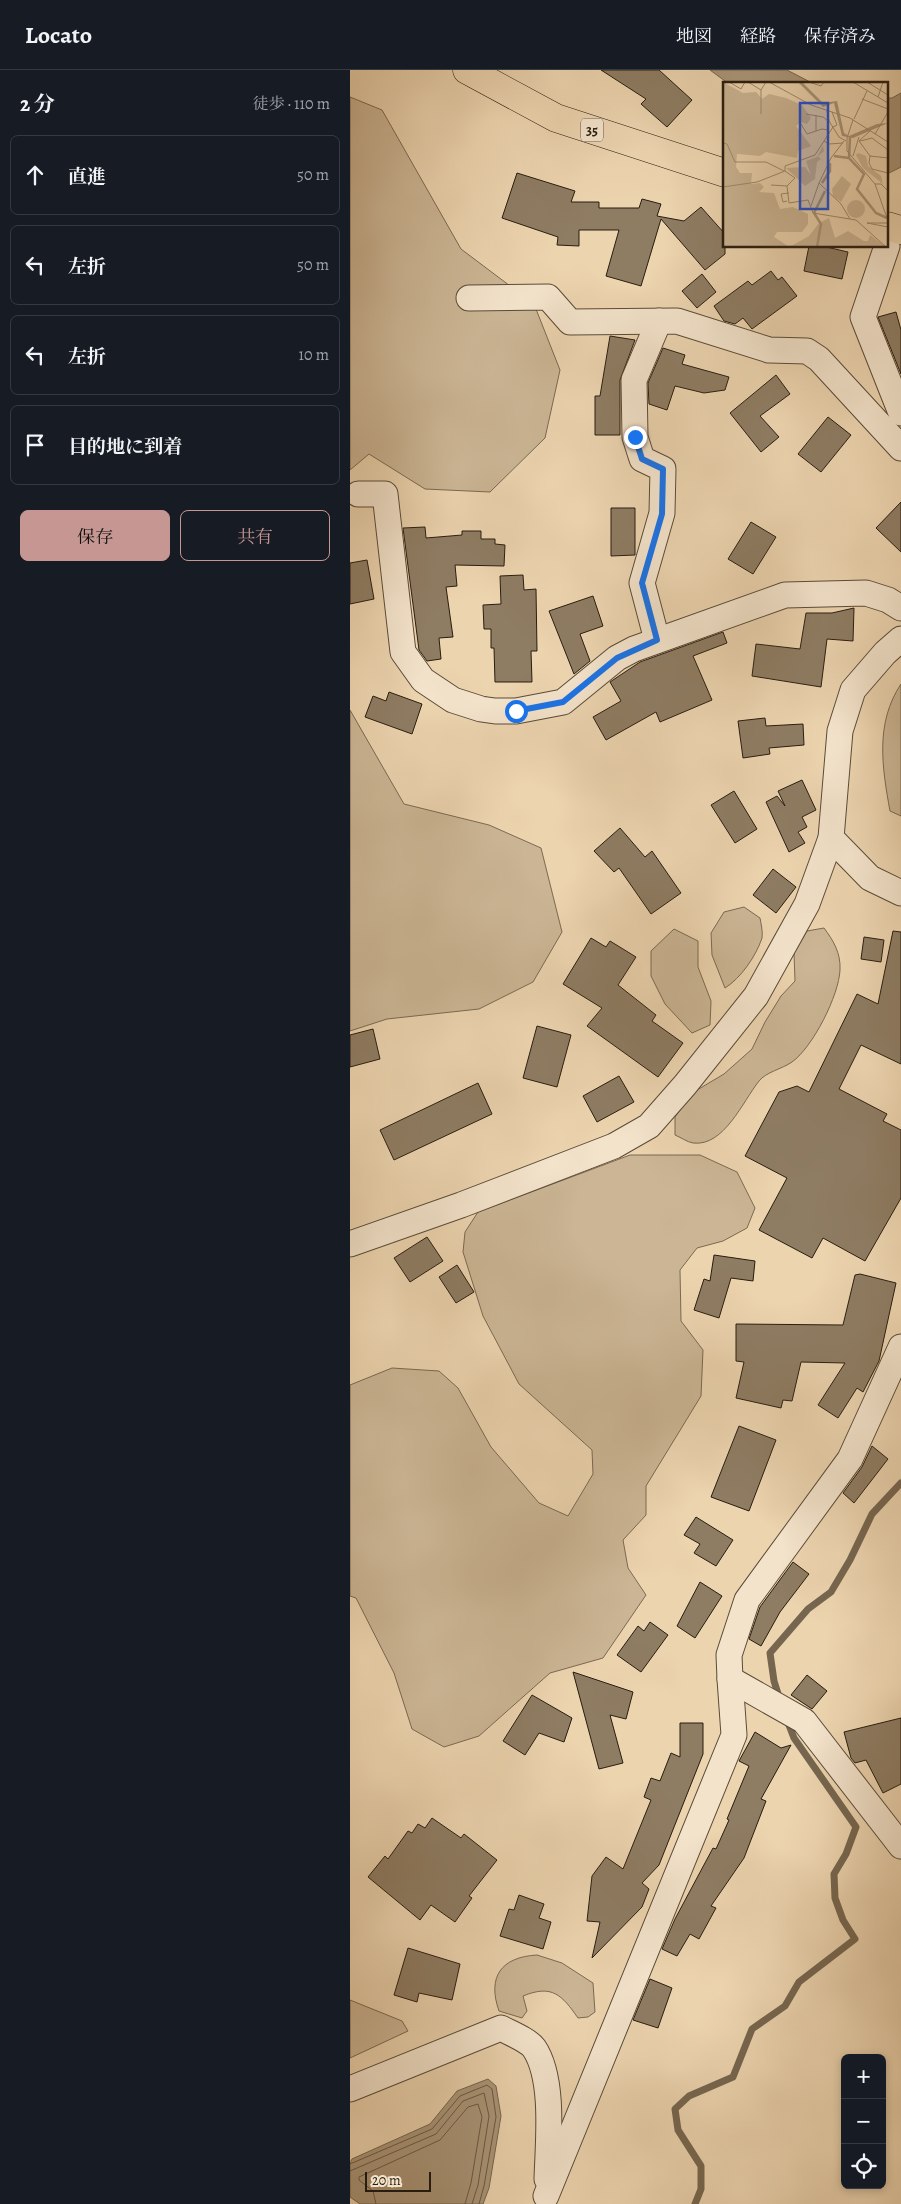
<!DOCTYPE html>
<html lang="ja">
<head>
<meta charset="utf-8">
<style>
  body { margin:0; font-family:Alegreya,"Noto Serif JP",serif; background:#242831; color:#f1f3f6 }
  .controls { position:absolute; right:15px; bottom:15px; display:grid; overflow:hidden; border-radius:8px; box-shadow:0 2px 8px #0003 }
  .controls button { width:45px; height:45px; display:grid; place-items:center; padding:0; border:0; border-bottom:1px solid #363941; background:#171b24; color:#f1f3f6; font:25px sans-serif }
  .scale { position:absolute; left:15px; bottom:12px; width:66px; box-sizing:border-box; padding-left:5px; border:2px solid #291d10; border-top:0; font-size:14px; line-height:18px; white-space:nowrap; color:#291d10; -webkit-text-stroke:4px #f3e3cb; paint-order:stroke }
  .stop { position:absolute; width:15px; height:15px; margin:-11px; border:4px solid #1a73e8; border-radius:50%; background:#fff }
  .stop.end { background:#1a73e8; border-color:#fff; box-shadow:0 1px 5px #0008 }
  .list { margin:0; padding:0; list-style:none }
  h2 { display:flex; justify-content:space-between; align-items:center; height:65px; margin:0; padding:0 20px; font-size:21px }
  h2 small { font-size:16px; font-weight:400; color:#9ea1a6 }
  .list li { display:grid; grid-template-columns:32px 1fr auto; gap:15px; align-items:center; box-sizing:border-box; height:80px; margin:0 10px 10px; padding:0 10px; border:1px solid #363941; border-radius:8px }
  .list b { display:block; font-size:19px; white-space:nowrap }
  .list em { font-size:16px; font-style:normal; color:#9ea1a6 }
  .actions { display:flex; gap:10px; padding:15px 20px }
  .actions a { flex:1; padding:11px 0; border:1px solid #c59692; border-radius:8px; text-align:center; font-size:18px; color:#c59692 }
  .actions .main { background:#c59692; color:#111 }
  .icon { flex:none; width:28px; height:28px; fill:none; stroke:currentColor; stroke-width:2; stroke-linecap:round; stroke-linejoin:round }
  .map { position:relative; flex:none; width:551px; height:2134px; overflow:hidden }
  header { display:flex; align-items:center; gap:30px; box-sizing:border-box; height:70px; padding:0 25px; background:#171b24; border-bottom:1px solid #363941 }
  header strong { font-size:24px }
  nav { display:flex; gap:28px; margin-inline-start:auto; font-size:18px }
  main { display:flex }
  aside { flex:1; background:#171b24 }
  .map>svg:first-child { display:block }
  .green { fill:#cbb594; stroke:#7a6952 }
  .water { fill:#aa9679; stroke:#76664f }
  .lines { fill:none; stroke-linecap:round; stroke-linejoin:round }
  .shore { stroke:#6a5a44; stroke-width:1 }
  .stream { stroke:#76664f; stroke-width:7 }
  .building { fill:#8e7c63; stroke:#291d10 }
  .minor-casing { stroke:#5a4b38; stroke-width:27 }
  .trunk-casing { stroke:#291d10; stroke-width:29 }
  .minor { stroke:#f3e3cb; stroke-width:25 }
  .trunk { stroke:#ecd4af; stroke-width:28 }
  .route { stroke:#1a73e8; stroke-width:6 }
  .labels { text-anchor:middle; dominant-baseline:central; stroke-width:5; stroke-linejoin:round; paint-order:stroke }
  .shield { fill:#f3e3cb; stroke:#665848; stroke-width:1 }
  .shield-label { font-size:14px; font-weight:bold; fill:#291d10 }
  .inset-river { fill:none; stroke:#aa9679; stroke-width:2.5 }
  .inset-road { fill:none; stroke:#9e8b6f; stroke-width:1 }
  .view { fill:#1d4ed8; fill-opacity:0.15; stroke:#1d4ed8; stroke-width:2.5 }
  .inset-edge { fill:none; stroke:#291d10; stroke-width:2.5 }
</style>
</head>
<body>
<header>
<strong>Locato</strong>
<nav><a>地図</a><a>経路</a><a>保存済み</a></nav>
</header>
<main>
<aside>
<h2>2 分<small>徒歩 · 110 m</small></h2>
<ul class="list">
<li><svg class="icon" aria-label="ahead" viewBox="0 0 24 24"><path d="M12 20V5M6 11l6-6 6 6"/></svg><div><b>直進</b></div><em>50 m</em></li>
<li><svg class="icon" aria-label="left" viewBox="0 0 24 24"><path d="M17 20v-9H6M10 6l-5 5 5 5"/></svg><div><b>左折</b></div><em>50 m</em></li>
<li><svg class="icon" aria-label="left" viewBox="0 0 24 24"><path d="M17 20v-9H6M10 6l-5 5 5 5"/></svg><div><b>左折</b></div><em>10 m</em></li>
<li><svg class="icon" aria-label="arrive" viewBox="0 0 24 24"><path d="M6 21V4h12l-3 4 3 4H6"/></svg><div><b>目的地に到着</b></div></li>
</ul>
<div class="actions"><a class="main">保存</a><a>共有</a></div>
</aside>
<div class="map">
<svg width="551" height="2134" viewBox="0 0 551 2134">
  <rect width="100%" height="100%" fill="#ecd4af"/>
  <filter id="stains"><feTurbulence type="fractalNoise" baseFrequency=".004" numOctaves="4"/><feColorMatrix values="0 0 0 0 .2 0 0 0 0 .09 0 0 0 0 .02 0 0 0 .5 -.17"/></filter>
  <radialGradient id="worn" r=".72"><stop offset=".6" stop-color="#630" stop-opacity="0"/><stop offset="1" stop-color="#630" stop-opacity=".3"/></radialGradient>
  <g class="green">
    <path d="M0,27L32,40L111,179L184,234L210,300L195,368L140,422L75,419L19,384L0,400Z"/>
    <path d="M551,614V746L540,741C532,697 525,653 551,614Z"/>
    <path d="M0,640L54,734L139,755L191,778L212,862L183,912L129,939L37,949L0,961Z"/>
    <path d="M394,837L410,848C411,854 413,862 412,868C406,886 391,908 375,918L362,885L361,863L374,842Z"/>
    <path d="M474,858C483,870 491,883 490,900C489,925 463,977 442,992C432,999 416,1002 409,1011C393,1031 374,1077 343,1073C337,1072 330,1067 325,1065V1047L342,1023L374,1004L402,979L415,952L431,926L445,911L444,883L457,861Z"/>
    <path d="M324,859L348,871V897L361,931L360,955L342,963L315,934L301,906V881Z"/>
    <path d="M280,1085H350L387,1102L405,1138L397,1158L373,1171L347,1178L330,1200L331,1251L353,1280L351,1326L296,1416V1445L273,1470L278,1498L296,1525L253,1588L200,1603L129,1666L94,1677L62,1659L44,1603L6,1528L0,1526V1315L42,1298L89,1301L108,1318L141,1377L189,1433L218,1446L243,1404L242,1380L169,1314L133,1246L113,1182L115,1162L128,1142Z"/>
    <path d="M187,1885L212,1893L243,1913L245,1942L238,1947L228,1948C212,1925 202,1914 173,1926L177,1941L172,1948L149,1941C137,1907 151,1887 187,1885Z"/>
    <path d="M0,1930L52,1951L58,1961L0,1988Z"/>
  </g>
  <g class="water">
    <path d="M360,0H437L464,14H379Z"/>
    <path d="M551,23V97L537,104V28H542Z"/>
    <path d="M138,2009L146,2016L151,2046L139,2118L133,2134H10L0,2127V2093L2,2089L80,2054L107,2021Z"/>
  </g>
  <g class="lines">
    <g class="shore">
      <path d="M0,2094L82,2059L110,2026L137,2015L142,2019L146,2047L134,2116L129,2134"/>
      <path d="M0,2101L86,2064L113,2031L134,2023L139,2046L128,2115L122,2134"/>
      <path d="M26,2134L23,2121L9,2110V2107L90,2070L118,2037L128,2034L132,2047L121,2113L115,2134"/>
    </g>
    <g class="stream">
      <path d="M430,1630L424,1611L420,1583L458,1539L481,1522L500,1490L522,1444L551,1413"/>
      <path d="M345,2134L351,2119V2096L328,2060L325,2039L339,2026L383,2007L402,1959L435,1936L449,1912L505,1869L493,1850L485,1828L484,1804L496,1784L506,1757L444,1668L437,1650"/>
    </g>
  </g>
  <g class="building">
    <path d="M251,0H309L342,30L317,57L291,34L296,29Z"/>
    <path d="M167,103L225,121L221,132H249V138H289L292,129L311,134L307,146L334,151L351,137L375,164V184L355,200L311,149L291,216L256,206L269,160H229V176L207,175L208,167L152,148Z"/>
    <path d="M459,176H472L498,182L492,209L454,201Z"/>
    <path d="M421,201L428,210L432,207L447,226L402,259L393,248L385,254L374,251L364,236L398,211L402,215Z"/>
    <path d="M352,204L366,222L347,238L332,221Z"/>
    <path d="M546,242L551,260V304L528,247Z"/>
    <path d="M260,266L285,270L270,310V365H245V326H250Z"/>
    <path d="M313,278L335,285L332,294L379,307L375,320L354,323L325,316L317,340L299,334L298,313Z"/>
    <path d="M426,305L440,324L410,346L429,367L411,382L380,343Z"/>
    <path d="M478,347L501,365L471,402L448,384Z"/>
    <path d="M551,432V482L526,458Z"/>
    <path d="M261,438H285V485L261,486Z"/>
    <path d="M401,452L426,467L403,504L378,489Z"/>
    <path d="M75,457L76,468L112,465V461H131V469H145V474L155,475L154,496L105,495L107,516L96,517L103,567L89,568L91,589L77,591L69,580L53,458Z"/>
    <path d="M17,490L24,529L0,534V493Z"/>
    <path d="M173,505L174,520L186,519L187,581H181L182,612H145L144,578H141V559H134L133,535L151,534L150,506Z"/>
    <path d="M243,526L253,556L230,564L240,591L224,604L199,541Z"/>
    <path d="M504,538L503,571L477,569L471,617L402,606L406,574L450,579L456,543H482Z"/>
    <path d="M373,562L377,573L343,586L362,630L310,652L306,642L256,670L243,647L271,631L260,612L290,592Z"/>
    <path d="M39,622L72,634L62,664L15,647L23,626L36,631Z"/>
    <path d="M415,648L416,656L453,654L454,675L419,678L420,684L393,688L388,651Z"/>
    <path d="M452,710L466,740L452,747L457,757L448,762L455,773L439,782L416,732L427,726L435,736L428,721Z"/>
    <path d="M384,721L407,759L385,773L361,735Z"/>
    <path d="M270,758L295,787L302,781L331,823L301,844L269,798L264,802L244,781Z"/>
    <path d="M423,799L446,817L426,843L403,825Z"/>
    <path d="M543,861L551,862V994L511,975L489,1019L537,1044L533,1051L551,1060V1128L515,1191L473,1168L462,1188L409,1160L437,1108L395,1086L429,1022L447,1016L459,1022L507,924L528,934Z"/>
    <path d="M514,867L534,870L531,892L511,889Z"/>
    <path d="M241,868L256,877L260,871L286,887L268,915L306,945L302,951L333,973L308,1007L237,956L252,938L213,914Z"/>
    <path d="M187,956L221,965L207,1017L173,1008Z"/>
    <path d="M23,959L30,989L0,997V965Z"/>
    <path d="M269,1006L284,1032L247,1052L233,1026Z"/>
    <path d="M128,1013L142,1044L44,1090L30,1060Z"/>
    <path d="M77,1167L93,1191L60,1212L44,1188Z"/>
    <path d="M364,1185L405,1191L403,1211L381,1208L369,1248L344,1240L354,1209L360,1211Z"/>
    <path d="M107,1195L124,1222L106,1233L89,1207Z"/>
    <path d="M510,1204L546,1213L529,1291L513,1322L507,1318L488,1348L468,1335L495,1293L451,1292L442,1331L433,1330L431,1338L386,1328L394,1292L386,1291V1254L493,1255L505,1205Z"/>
    <path d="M389,1356L426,1370L399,1441L361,1427Z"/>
    <path d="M522,1376L538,1389L504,1433L493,1423L512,1397Z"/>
    <path d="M346,1447L383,1470L366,1496L344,1483L350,1474L334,1465Z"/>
    <path d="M443,1492L459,1504L430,1542L411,1576L399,1569L410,1537Z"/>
    <path d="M350,1512L372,1526L345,1568L327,1556Z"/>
    <path d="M300,1552L318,1565L291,1602L267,1585L288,1556L294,1561Z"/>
    <path d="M223,1602L283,1622L276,1649L260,1645L273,1693L249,1699Z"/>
    <path d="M457,1605L477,1621L462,1639L441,1625Z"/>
    <path d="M182,1625L222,1648L214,1672L189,1663L175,1685L153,1671Z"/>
    <path d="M551,1648V1714L533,1723L516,1690L505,1693L501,1688L494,1662Z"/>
    <path d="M330,1653H353V1684L309,1795L292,1813L299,1819L292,1837L242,1888L250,1852L237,1851L242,1806L256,1787L273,1799L301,1730L294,1727L301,1708L310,1711L321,1683L330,1687Z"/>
    <path d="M405,1662L431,1678L441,1675L411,1729L416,1731L394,1788L361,1836L366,1838L349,1869L340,1864L327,1886L312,1879L325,1849L363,1778L366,1779L379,1750L377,1749L399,1696L389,1691Z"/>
    <path d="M82,1748L111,1768L114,1764L147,1790L119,1826L122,1828L105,1852L81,1835L70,1850L18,1807L35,1786L38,1789L58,1761L62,1763L68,1754L75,1758Z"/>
    <path d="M169,1825L194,1834L189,1848L201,1852L193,1879L150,1866L159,1839L164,1840Z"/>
    <path d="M58,1878L110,1894L102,1930L69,1923L67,1932L44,1925Z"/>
    <path d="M300,1909L322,1918L308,1958L283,1950Z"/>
  </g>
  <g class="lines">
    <g class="minor-casing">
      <g id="minor">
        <path d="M537,176L513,247L551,343"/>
        <path d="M119,228L198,227L220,252L327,251L419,280L457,281L469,289L551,378"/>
        <path d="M8,424H35L53,582L73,610L103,630L131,639L145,641H166L213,632L267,588L284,579L435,525L516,523L538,530L551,538"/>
        <path d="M307,570L292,513L312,443L313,399L292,389L285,367L284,310L309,251"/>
        <path d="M481,768L520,808L551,823"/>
        <path d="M0,1174L111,1135L264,1076L299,1056L335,1015L406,926L457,834L481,768L490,661L503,620L535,583L551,569"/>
        <path d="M551,1277L500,1389L397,1530L379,1585L380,1609L454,1651L551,1776"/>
        <path d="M0,2019L151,1958C160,1963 178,1970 184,1978C205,2009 198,2073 197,2109"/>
        <path d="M196,2126L384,1665L380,1609"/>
      </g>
    </g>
    <g class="trunk-casing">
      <g id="trunk">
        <path d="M117,0L206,48L375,103"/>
        <path d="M537,156L551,160"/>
      </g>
    </g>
    <use href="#minor" class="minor"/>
    <use href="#trunk" class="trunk"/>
  </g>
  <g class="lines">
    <path class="route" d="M166,641L213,632L267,588L307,570L292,513L312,444L313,399L292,389L285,367"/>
  </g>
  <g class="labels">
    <rect class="shield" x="231" y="48.5" width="22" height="23" rx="4"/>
    <g class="shield-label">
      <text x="242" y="60">35</text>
    </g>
  </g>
  <g transform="translate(373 12)">
    <rect width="165" height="165" fill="#ecd4af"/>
    <path d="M0,0L20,11L33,10L39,17L46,12L63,16L79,23L88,36L84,42L78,40L73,44L88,64L75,69L74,76L43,70L37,74L14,72L13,85L17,91H29L28,102L37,101L41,105L36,110L51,111L57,127L70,125L85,132V142L79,150H54L51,155L65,164L70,163L86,154L96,141L106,136L112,156L125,149L141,159H145L147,153L163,165H0ZM100,64L101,69L95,74L98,77L94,80L92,97L82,104L63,86L82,85L88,93L83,79L94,75ZM135,71L143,74L145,84L158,94L160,102L140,86L133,73ZM119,94L128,102L118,120L110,114L109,107ZM124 127a9 9 0 1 1 18 0a9 9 0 1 1-18 0Z" fill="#cbb594"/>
    <path d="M75,0H79L100,21L114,19L121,51L126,54L154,42L165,41L130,56L119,54L111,21L100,25Z" fill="#aa9679"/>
    <path class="inset-river" d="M127,55L126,76L141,92L134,107L153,131L164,136M111,74L126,76M99,101L107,89V81M94,165L98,142L91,131L102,109"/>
    <path class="inset-road" d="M6,0L18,7L22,0M25,0L38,8M46,0L88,23L127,36L165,60M86,0L98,4L101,0M130,0L165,21M144,0L165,13M155,15L160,0M139,17L165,27M104,29L106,39L116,55L123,59M109,30L114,43L110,45M38,32V8L43,0M83,32L100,35L105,39M131,37L144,9M130,38L124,56V69L152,102L165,139M78,42L84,52L99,47L106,48M93,49V33M147,49L136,59L147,74M152,52L165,30M101,59L106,62L120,61M121,59L108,76L96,101L118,122L127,137M137,59L149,56L165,68M0,61L4,62L12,80H43L61,89M130,74L136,55M165,76L147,74L146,81L149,87L165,91M62,89V84L92,73L110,45M152,102H158L165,109M48,103L64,104M0,105L34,100L62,89L72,96L64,104L66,121L85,118L90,131L133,138L163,165M64,119L60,120L58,112L66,111M88,124L96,101M165,141H144L165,145"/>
    <path class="view" d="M77,21H105V127H77Z"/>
    <rect width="165" height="165" class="inset-edge"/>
  </g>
  <rect width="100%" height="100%" filter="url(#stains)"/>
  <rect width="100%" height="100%" fill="url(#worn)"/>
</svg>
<div class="controls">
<button>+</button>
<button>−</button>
<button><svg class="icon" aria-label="locate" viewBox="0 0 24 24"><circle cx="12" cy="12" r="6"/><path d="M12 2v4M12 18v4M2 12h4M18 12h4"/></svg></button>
</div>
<div class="scale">20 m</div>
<div class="stop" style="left:166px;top:641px"></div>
<div class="stop end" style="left:285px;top:367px"></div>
</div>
</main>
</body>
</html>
